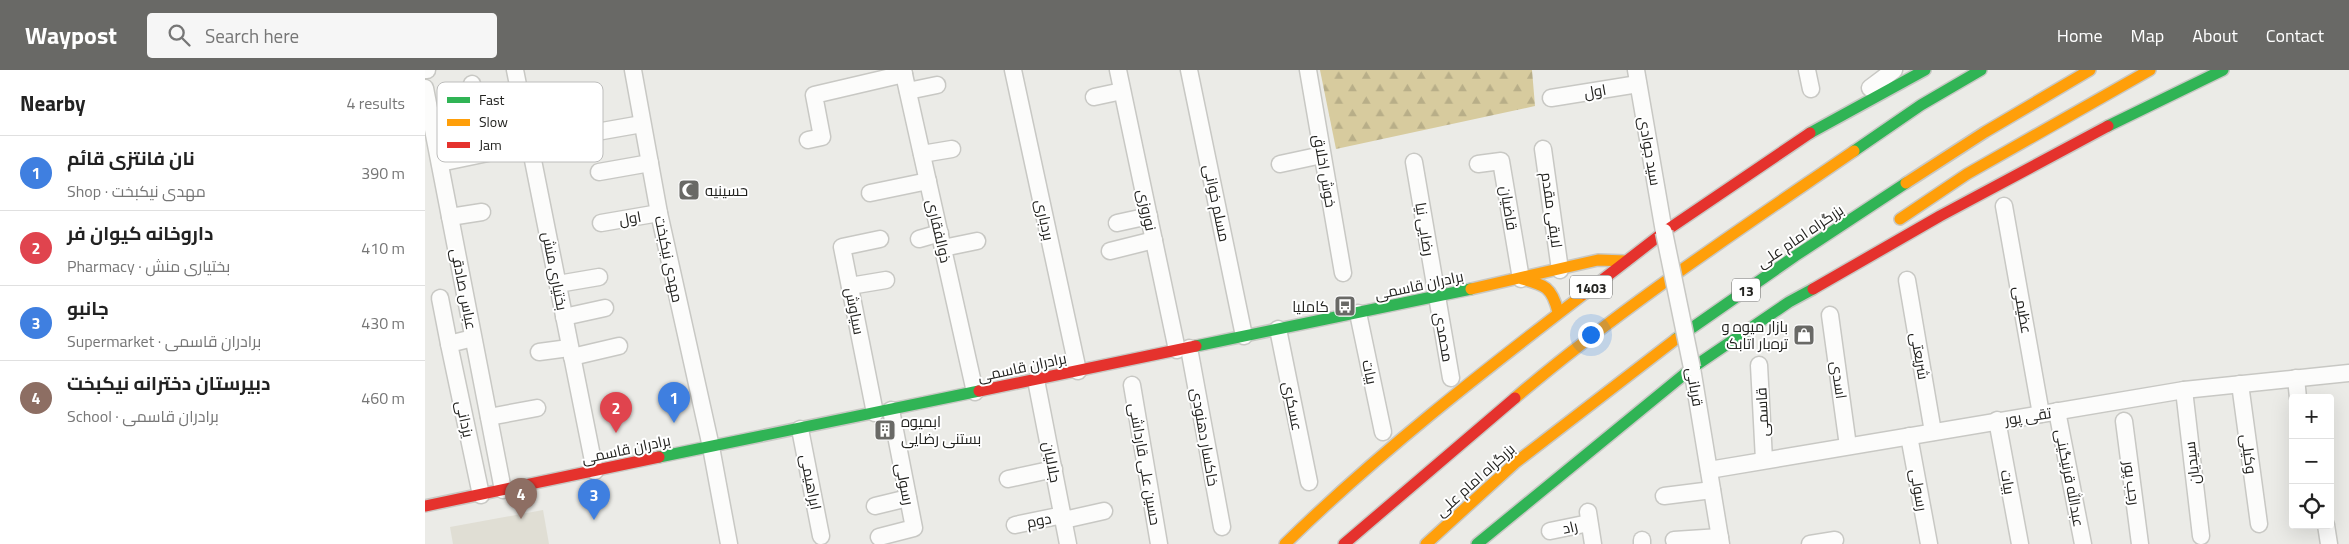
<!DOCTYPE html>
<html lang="en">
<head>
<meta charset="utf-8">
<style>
  body { margin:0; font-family:"Titillium Web",Cairo,sans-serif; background:#f6f6f6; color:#222 }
  .controls { position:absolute; right:15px; bottom:15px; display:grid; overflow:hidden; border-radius:5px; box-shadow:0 5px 20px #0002 }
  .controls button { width:45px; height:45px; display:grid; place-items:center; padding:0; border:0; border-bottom:1px solid #e0e0e0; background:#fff; color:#222; font:25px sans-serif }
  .you { position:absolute; left:1165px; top:264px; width:18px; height:18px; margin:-12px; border:4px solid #fff; border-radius:50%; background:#1a73e8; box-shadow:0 0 0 8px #1a73e833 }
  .badge { display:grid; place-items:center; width:32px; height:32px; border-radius:50%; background:#696966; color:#fff; font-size:16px; font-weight:700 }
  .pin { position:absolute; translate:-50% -41px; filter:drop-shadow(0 1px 2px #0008) }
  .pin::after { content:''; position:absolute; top:26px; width:18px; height:15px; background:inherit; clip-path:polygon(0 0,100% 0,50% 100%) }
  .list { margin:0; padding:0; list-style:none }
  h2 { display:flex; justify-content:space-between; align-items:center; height:65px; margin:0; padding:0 20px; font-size:21px }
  h2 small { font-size:16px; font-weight:400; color:#767676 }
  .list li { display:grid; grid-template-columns:32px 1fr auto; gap:15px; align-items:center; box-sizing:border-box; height:75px; padding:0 20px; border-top:1px solid #e0e0e0 }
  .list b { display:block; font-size:19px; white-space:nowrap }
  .list p { margin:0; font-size:16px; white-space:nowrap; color:#767676 }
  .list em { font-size:16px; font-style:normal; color:#767676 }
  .icon { flex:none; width:28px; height:28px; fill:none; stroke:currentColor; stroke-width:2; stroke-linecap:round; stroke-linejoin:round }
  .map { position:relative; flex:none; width:1924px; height:474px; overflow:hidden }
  header { display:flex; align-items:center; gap:30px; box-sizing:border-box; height:70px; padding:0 25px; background:#696966; color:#fff }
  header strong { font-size:24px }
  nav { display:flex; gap:28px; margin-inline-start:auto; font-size:18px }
  .search { width:350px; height:45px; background:#f6f6f6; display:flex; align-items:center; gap:12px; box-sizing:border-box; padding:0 18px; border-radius:5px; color:#767676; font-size:19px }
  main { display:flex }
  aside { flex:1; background:#fff }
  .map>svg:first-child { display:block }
  .built { fill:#e0ded4 }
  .forest { fill:url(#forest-firs) }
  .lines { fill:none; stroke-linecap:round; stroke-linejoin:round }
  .street-casing { stroke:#c8c8c4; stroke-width:19 }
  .fast-casing { stroke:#c8c8c4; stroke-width:14 }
  .slow-casing { stroke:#c8c8c4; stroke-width:14 }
  .jam-casing { stroke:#c8c8c4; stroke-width:14 }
  .street { stroke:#fcfcfb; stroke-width:16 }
  .fast { stroke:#30b455; stroke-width:11 }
  .slow { stroke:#ff9f0a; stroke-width:11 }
  .jam { stroke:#e5322d; stroke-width:11 }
  .street-bridge-casing { stroke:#c8c8c4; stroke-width:19; stroke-linecap:butt }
  .street-bridge { stroke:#fcfcfb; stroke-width:16 }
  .labels { text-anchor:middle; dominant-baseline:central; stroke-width:4; stroke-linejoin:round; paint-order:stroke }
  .shield { fill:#fff; stroke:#656563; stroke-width:1 }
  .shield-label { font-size:14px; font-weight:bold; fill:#232320 }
  .street-label { font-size:15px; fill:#232320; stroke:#fff }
  .poi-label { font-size:15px; fill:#232320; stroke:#fff; text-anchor:start }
  .key { fill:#fff; stroke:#bdbdbc; stroke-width:1 }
  .key-label { font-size:14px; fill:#232320 }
</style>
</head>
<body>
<header>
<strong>Waypost</strong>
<div class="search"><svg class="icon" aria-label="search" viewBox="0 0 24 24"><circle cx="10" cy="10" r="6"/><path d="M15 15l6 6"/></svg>Search here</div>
<nav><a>Home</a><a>Map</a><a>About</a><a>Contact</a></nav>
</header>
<main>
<aside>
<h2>Nearby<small>4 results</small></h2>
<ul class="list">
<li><span class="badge" style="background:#3f7fe0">1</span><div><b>نان فانتزی قائم</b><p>Shop · مهدی نیکبخت</p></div><em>390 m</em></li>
<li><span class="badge" style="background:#e0444e">2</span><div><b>داروخانه کیوان فر</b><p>Pharmacy · بختیاری منش</p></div><em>410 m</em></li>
<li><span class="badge" style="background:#3f7fe0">3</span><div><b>جانبو</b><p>Supermarket · برادران قاسمی</p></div><em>430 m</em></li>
<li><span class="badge" style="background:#8d6e63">4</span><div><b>دبیرستان دخترانه نیکبخت</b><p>School · برادران قاسمی</p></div><em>460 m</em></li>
</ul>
</aside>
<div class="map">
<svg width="1924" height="474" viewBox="0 0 1924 474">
  <defs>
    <pattern id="forest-firs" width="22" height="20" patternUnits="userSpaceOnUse" patternTransform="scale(1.25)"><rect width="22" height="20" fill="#d7cb9e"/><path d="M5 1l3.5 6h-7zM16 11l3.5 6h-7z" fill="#b8ae88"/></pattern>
  </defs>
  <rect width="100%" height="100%" fill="#ebebe7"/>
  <path class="built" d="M118,440L124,474H28L25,457Z"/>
  <path class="forest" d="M895,0H1107L1110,36L911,79Z"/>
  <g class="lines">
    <g class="street-casing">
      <g id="street">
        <path d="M0,0H2"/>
        <path d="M90,0L170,401"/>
        <path d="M208,0L234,143L286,377L304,474"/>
        <path d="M478,0L550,322"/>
        <path d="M588,0L653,301"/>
        <path d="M693,0L752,280"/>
        <path d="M764,0L819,266"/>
        <path d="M883,0L918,203"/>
        <path d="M1211,0L1239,162"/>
        <path d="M1382,0L1386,19"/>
        <path d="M47,14L53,42"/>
        <path d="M0,18L78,420"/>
        <path d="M1445,18L1469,0"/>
        <path d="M483,21L512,15"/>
        <path d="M669,27L697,21"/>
        <path d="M1126,28L1213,14"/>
        <path d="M6,51L96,34"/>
        <path d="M166,63L217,54"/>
        <path d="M383,70L397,67L389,25L479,4"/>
        <path d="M1118,79L1135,200"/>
        <path d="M497,84L527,79"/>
        <path d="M989,92L1026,308"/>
        <path d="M15,93L105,74"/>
        <path d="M855,94L897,85"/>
        <path d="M1053,94L1076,91L1096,209"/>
        <path d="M174,102L225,93"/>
        <path d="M445,123L503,111"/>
        <path d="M1579,136L1616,344"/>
        <path d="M25,147L57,142"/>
        <path d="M176,153L234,143"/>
        <path d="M692,153L724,146"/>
        <path d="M494,169L515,163"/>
        <path d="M518,178L552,171"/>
        <path d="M685,181L729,170"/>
        <path d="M1482,210L1508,362"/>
        <path d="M133,214L174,207"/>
        <path d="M425,216L461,210"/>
        <path d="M15,228L24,274"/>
        <path d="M933,243L958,362"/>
        <path d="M1405,245L1423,376"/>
        <path d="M139,247L180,238"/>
        <path d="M853,259L884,412"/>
        <path d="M48,268L24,274L56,425"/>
        <path d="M764,278L797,457"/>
        <path d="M114,282L144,278"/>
        <path d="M147,287L194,276"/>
        <path d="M1334,295L1339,390"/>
        <path d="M1267,298L1296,474"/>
        <path d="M1871,308L1873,328"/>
        <path d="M611,310L643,474"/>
        <path d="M1815,314L1834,454"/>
        <path d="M707,315L734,474"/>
        <path d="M1759,320L1776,466"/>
        <path d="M1632,341L1658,474"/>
        <path d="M450,343L417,177L455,169"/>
        <path d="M64,347L112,338"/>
        <path d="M1572,350L1595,474"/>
        <path d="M1699,351L1715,474"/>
        <path d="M375,359L396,466"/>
        <path d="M1484,366L1504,474"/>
        <path d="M1284,400L1759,320L1924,303"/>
        <path d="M583,409L629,399"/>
        <path d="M1239,426L1287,420"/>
        <path d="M450,436L483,428"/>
        <path d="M1163,442L1168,474"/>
        <path d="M639,450L679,441"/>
        <path d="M590,455L638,445"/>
        <path d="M1901,455L1904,474"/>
        <path d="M1125,461L1164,453"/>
        <path d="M454,467L489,458L466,340"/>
        <path d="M1217,470V474"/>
        <path d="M1249,470L1295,467"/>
        <path d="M1385,474L1410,470"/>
      </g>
    </g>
    <g class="fast-casing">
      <g id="fast">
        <path d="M1683,56L1798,0"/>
        <path d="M1385,63L1500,0"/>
        <path d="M1429,81L1496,35L1556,0"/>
        <path d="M1251,269L1370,186L1481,113"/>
        <path d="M771,276L1046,219"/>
        <path d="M234,387L554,321"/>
        <path d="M1052,474L1267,298L1364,232L1388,219"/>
      </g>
    </g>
    <g class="slow-casing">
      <g id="slow">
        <path d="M1481,113L1560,62L1665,0"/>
        <path d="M1475,149L1542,104L1725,0"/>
        <path d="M1097,209C1120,215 1127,217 1133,242"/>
        <path d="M1046,219L1173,190L1201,191"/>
        <path d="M1090,328C1197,237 1314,160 1429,81"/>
        <path d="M860,474C953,383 1056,303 1159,224"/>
        <path d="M1001,474L1090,393L1251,269"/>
      </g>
    </g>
    <g class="jam-casing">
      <g id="jam">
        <path d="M1388,219L1515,146L1683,56"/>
        <path d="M1159,224L1239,162L1385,63"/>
        <path d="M554,321L771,276"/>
        <path d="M0,436L234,387"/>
        <path d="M919,474L1090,328"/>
      </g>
    </g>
    <use href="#street" class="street"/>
    <use href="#fast" class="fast"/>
    <use href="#slow" class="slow"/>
    <use href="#jam" class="jam"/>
    <g class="street-bridge-casing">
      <path id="street-bridge" d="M1239,162L1267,298"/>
    </g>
    <use href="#street-bridge" class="street-bridge"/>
  </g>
  <defs>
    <g id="mosque-square" transform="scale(1.125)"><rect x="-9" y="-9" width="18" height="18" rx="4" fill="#696966" stroke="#fff"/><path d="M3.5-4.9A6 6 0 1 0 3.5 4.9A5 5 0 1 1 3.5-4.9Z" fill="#fff"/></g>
    <g id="bus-square" transform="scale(1.125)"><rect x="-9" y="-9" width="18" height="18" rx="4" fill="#696966" stroke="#fff"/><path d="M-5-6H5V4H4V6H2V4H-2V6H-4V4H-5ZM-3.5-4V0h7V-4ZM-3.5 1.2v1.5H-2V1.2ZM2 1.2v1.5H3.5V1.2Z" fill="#fff"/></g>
    <g id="shop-square" transform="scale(1.125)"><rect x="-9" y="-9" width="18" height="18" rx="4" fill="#696966" stroke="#fff"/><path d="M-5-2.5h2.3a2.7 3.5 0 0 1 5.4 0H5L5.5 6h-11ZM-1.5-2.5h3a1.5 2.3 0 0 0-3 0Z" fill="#fff"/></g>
    <g id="building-square" transform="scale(1.125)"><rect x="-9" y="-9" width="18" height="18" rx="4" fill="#696966" stroke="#fff"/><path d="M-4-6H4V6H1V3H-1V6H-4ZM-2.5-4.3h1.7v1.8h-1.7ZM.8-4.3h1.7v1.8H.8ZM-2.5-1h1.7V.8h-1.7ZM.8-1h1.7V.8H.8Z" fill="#fff"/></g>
  </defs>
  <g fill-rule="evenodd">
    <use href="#mosque-square" x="264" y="120"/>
    <use href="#bus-square" x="920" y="236"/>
    <use href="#shop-square" x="1379" y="265"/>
    <use href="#building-square" x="460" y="360"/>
  </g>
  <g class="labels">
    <g class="shield">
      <rect x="1145" y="205.5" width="42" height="23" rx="4"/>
      <rect x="1307" y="208.5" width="28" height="23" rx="4"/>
    </g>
    <g class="shield-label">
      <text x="1166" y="217">1403</text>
      <text x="1321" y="220">13</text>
    </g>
    <g class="street-label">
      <text transform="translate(1170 21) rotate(-10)">اول</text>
      <text transform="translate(1225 81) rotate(80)">سید جوادی</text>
      <text transform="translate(900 101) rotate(80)">خوش اخلاق</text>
      <text transform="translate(792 133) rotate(78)">مسلم خوانی</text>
      <text transform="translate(1084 138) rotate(81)">قاضیان</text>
      <text transform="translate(722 140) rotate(78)">نوروزی</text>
      <text transform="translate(1127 140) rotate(82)">لایقی مقدم</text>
      <text transform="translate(205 148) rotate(-10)">اول</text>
      <text transform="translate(620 150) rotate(78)">بردباری</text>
      <text transform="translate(1000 159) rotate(81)">رضایی نیا</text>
      <text transform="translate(514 161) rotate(77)">ذوالفقاری</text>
      <text transform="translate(1375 166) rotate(-34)">بزرگراه امام علی</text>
      <text transform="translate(244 189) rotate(78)">مهدی نیکبخت</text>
      <text transform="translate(130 201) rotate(79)">بختیاری منش</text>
      <text transform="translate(994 215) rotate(-12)">برادران قاسمی</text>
      <text transform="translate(39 219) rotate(79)">عباس صادقی</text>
      <text transform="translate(1598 240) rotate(80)">عظیمی</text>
      <text transform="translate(430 241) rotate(79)">سیاوش</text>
      <text transform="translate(1019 267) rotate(80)">محمدی</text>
      <text transform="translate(1495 286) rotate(80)">شریعتی</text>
      <text transform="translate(597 297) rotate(-12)">برادران قاسمی</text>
      <text transform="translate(945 302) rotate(78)">بیات</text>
      <text transform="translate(1414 310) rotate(82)">اسدی</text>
      <text transform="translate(1270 317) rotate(80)">قربانی</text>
      <text transform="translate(868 336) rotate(79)">عسکری</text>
      <text transform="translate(1337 342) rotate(-93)">قاسمی</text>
      <text transform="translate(1603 346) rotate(-9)">تقی پور</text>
      <text transform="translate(40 349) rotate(78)">یزدانی</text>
      <text transform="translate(780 367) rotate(80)">خاکسار دهنودی</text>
      <text transform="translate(201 379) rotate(-12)">برادران قاسمی</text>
      <text transform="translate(1824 384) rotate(82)">وکیلی</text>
      <text transform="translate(627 392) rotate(79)">جلالیان</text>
      <text transform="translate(1767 393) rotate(-97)">سیدیان</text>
      <text transform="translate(720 394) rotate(80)">حسین علی قارداشی</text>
      <text transform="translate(1645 408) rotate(79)">عبدالله قرنیگینی</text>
      <text transform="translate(1050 410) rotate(-42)">بزرگراه امام علی</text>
      <text transform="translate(386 412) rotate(79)">ابراهیمی</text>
      <text transform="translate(1583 412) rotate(80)">بیات</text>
      <text transform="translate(1707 413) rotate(82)">رجب پور</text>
      <text transform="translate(480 414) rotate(79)">رسولی</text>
      <text transform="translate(1494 420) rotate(80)">رسولی</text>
      <text transform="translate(614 450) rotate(-11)">دوم</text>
      <text transform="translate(1145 457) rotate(-13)">راد</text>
    </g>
    <g class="poi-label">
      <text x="280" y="120">حسینیه</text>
      <text x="904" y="236" text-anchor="end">کاملیا</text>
      <text x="1363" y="256" text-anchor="end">بازار میوه و<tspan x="1363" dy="17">تره‌بار اتابک</tspan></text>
      <text x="476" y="351">ابمیوه<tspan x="476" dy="17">بستنی رضایی</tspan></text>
    </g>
  </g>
  <rect x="12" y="12" width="166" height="80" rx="8" class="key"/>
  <rect x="22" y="27" width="23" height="6" fill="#30b455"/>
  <rect x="22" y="49" width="23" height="7" fill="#ff9f0a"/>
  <rect x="22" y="72" width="23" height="6" fill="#e5322d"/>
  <g class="key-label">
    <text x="54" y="35">Fast</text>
    <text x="54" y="57">Slow</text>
    <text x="54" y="80">Jam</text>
  </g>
</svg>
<div class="controls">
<button>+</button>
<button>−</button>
<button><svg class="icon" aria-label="locate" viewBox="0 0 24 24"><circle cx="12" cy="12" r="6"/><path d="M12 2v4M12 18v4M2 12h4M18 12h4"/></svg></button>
</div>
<div class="you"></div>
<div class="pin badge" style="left:249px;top:353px;background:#3f7fe0">1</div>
<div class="pin badge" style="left:191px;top:363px;background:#e0444e">2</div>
<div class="pin badge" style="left:169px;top:450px;background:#3f7fe0">3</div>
<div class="pin badge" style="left:96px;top:449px;background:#8d6e63">4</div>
</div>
</main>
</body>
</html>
